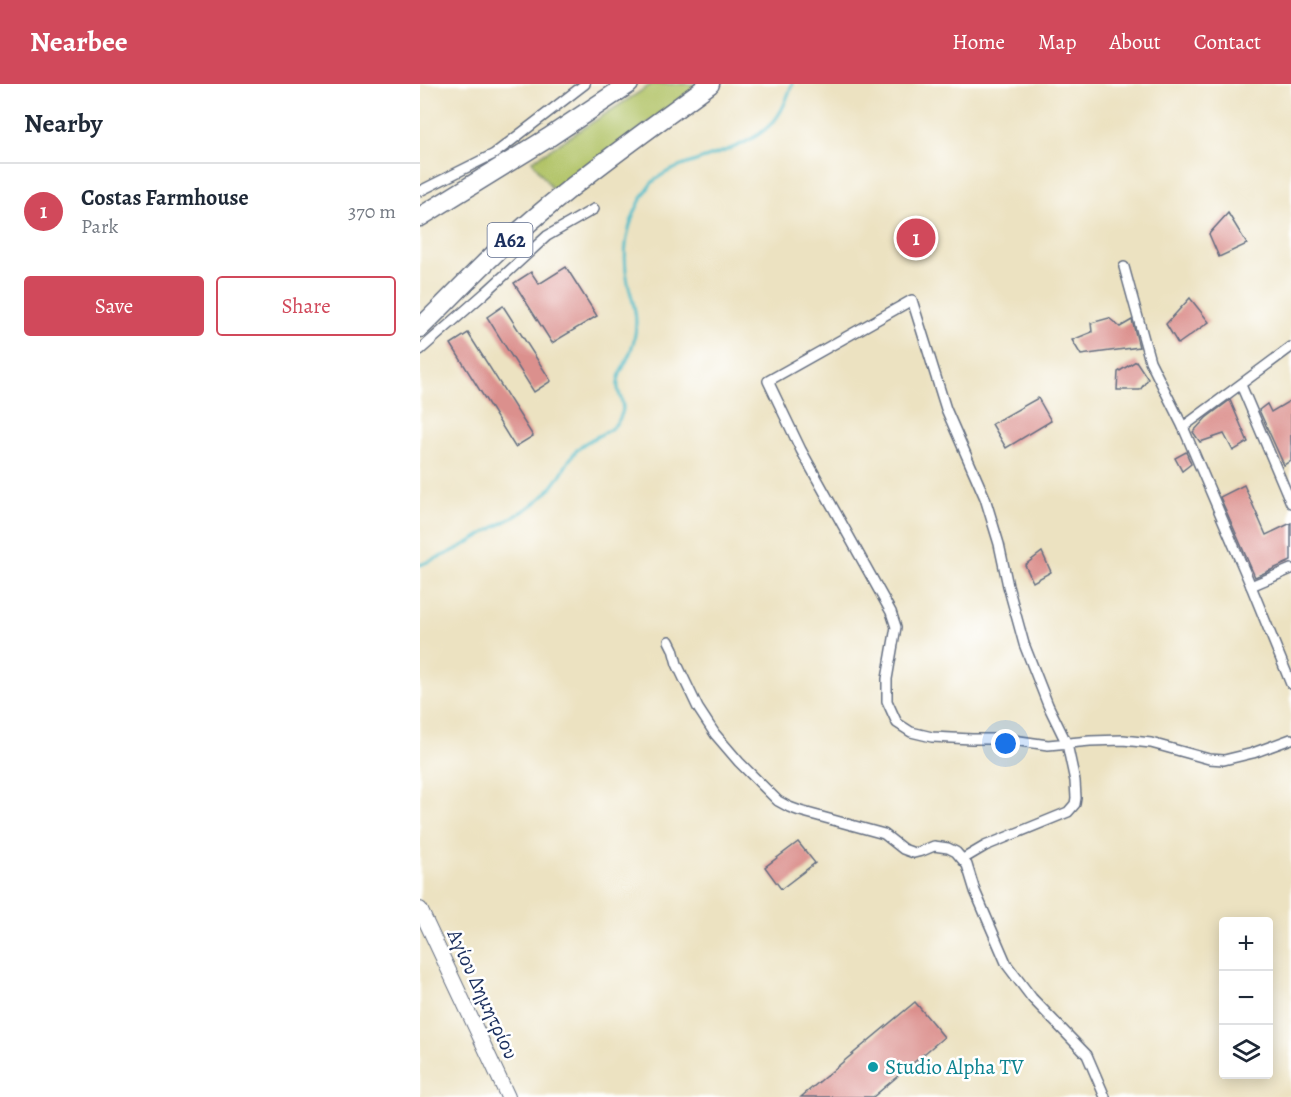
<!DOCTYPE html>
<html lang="en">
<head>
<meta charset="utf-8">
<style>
  body { margin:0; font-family:Alegreya,serif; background:#f6f6f7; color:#1f2937 }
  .controls { position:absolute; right:18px; bottom:18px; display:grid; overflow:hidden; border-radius:6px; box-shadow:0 3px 15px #0003 }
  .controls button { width:54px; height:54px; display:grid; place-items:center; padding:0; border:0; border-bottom:2px solid #e0e1e3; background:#fff; color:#1f2937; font:30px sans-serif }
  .you { position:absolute; left:586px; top:660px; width:21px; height:21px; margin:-15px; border:4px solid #fff; border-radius:50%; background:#1a73e8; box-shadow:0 0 0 9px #1a73e833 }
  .badge { display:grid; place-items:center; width:39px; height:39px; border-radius:50%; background:#d1495b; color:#fff; font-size:20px; font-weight:700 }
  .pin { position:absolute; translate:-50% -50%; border:3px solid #fff; box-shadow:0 2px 6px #0006 }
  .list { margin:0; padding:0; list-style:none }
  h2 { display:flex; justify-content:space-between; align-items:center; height:78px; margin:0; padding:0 24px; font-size:26px }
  h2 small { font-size:20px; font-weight:400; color:#747a83 }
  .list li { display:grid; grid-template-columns:39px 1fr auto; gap:18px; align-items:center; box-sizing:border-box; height:96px; padding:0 24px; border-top:2px solid #e0e1e3 }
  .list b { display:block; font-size:22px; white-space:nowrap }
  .list p { margin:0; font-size:20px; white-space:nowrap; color:#747a83 }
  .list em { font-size:20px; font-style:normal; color:#747a83 }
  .actions { display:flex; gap:12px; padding:18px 24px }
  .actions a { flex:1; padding:14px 0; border:2px solid #d1495b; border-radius:6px; text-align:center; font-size:21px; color:#d1495b }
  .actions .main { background:#d1495b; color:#fff }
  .icon { flex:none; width:33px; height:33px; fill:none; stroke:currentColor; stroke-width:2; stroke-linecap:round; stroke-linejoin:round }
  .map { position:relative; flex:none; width:871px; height:1013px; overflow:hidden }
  header { display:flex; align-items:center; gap:36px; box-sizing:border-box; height:84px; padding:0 30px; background:#d1495b; color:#fff }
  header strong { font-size:28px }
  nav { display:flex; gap:33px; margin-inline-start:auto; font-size:21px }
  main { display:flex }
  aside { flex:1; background:#fff }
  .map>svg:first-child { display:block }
  .green { fill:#b1c366; stroke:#667962; stroke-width:1.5 }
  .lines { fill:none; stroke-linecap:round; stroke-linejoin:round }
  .stream { stroke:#4ebbc8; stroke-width:3 }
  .building { fill:#db908d }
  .minor-casing { stroke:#646e81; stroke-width:12 }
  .secondary-casing { stroke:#646e81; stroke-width:16 }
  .motorway-casing { stroke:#646e81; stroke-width:21 }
  .minor { stroke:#fff; stroke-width:9 }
  .secondary { stroke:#fff; stroke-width:14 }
  .motorway { stroke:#fff; stroke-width:18 }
  .culture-dot { fill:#0f9aa8; stroke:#fff; stroke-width:2 }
  .labels { text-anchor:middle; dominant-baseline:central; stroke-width:5; stroke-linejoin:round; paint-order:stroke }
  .shield { fill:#fff; stroke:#5f6d8e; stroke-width:1.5 }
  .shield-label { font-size:20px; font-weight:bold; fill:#1b2f5e }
  .street-label { font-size:21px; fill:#1b2f5e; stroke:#fff }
  .culture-label { font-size:21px; fill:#0d838f; stroke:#fff; text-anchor:start }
</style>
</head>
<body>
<header>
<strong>Nearbee</strong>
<nav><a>Home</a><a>Map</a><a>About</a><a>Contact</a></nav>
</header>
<main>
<aside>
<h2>Nearby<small></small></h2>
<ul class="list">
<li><span class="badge">1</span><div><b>Costas Farmhouse</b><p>Park</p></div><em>370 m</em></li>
</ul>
<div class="actions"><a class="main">Save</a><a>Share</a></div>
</aside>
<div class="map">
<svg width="871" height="1013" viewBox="0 0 871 1013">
  <rect width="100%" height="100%" fill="#fff"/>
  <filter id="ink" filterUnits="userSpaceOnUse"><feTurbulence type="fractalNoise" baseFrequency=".0167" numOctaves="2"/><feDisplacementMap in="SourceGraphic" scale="12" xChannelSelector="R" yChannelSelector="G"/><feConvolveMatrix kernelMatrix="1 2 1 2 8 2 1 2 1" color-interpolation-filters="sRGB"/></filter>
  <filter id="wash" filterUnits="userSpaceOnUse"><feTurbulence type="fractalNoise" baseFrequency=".008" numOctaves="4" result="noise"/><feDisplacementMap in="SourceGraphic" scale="24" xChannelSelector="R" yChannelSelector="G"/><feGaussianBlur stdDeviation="1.35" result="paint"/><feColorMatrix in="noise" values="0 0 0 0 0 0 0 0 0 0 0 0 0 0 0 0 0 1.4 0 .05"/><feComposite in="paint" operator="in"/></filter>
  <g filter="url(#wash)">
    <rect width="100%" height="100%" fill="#ece2c1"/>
    <path class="green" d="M232,0H280L135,109L112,77Z"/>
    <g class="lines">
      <path class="stream" d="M0,481C10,477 20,473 29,469C46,461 61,451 77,442C95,432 115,422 129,406C142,393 147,374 161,362C174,351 196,349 202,329C206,319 196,309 198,299C198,291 203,284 206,278C212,266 216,252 216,238C216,224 211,212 208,199C201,167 207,139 223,112C226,108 228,104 231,100C241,89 256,84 270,79C298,69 329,62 351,40C362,30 367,14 372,0"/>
    </g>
    <g id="blocks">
      <g class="building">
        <path d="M808,129L827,160L799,173L789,150Z"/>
        <path d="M146,183L177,232L132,259L94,199L111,188L119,200Z"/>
        <path d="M770,214L789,238L758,260L746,240Z"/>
        <path d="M83,222L131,297L114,308L67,233Z"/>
        <path d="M689,234L700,243L712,236L719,263L661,271L652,256L672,248L671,239Z"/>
        <path d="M48,249L113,352L95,363L31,260Z"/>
        <path d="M716,277L728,295L720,306H697L698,288Z"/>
        <path d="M618,314L631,337L586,364L572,340Z"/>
        <path d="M810,316L828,358L813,367L804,350L780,358L773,348L786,334Z"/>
        <path d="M871,316V376L864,381L839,326L847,320L851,328Z"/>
        <path d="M766,368L771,380L762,387L755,374Z"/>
        <path d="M824,401L846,451L871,439V477L835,493L800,413Z"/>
        <path d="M622,468L631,488L613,498L605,481Z"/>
        <path d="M378,758L395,779L361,805L345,783Z"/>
        <path d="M495,918L524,953L453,1013H381Z"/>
      </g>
    </g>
  </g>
  <g filter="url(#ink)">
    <use href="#blocks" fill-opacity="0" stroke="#646e81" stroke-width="1.5"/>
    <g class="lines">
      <g class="minor-casing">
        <g id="minor">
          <path d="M0,107L74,70L165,0"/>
          <path d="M704,183L730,277L763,343L831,502L871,600"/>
          <path d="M0,266L65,209L127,152L174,125"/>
          <path d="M821,301L871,419"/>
          <path d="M763,343L871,263"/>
          <path d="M831,502L871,485"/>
          <path d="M249,557L253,565L257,580L278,624L295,650L319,678L358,717L369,723L380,727L464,750L483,765L494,769L502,767L514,762L528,764L536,768L547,781L555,807L587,881L612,914L667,971L685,1013"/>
          <path d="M543,775L565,762L648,728L655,720L656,714L655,697L647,660L628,621L604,560L588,502L579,460L565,414L526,325L492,216L348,297L381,366L471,528L476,543L467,595V617L477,639L491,648L512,653L552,655H586L628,661L670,657L703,656L731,659L789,675L804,676L833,669L871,655"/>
        </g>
      </g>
      <g class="secondary-casing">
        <path id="secondary" d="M0,825L88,1013"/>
      </g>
      <g class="motorway-casing">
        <g id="motorway">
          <path d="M0,133L128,54L209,0"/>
          <path d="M0,244C32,213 62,180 95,151C156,96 224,49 290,0"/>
        </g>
      </g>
      <use href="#minor" class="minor"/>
      <use href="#secondary" class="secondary"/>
      <use href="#motorway" class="motorway"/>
    </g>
  </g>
  <circle class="culture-dot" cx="453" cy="983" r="6"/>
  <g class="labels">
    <rect class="shield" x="67.5" y="139" width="45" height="34" rx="4.5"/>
    <g class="shield-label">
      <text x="90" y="156">Α62</text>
    </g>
    <g class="street-label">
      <text transform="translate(63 910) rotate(65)">Αγίου Δημητρίου</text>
    </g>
    <g class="culture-label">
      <text x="465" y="983">Studio Alpha TV</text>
    </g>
  </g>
</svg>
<div class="controls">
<button>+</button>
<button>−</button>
<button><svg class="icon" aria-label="layers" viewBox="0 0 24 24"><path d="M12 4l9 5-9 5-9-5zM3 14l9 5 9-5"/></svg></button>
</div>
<div class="you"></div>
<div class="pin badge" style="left:496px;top:154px">1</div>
</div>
</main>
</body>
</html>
